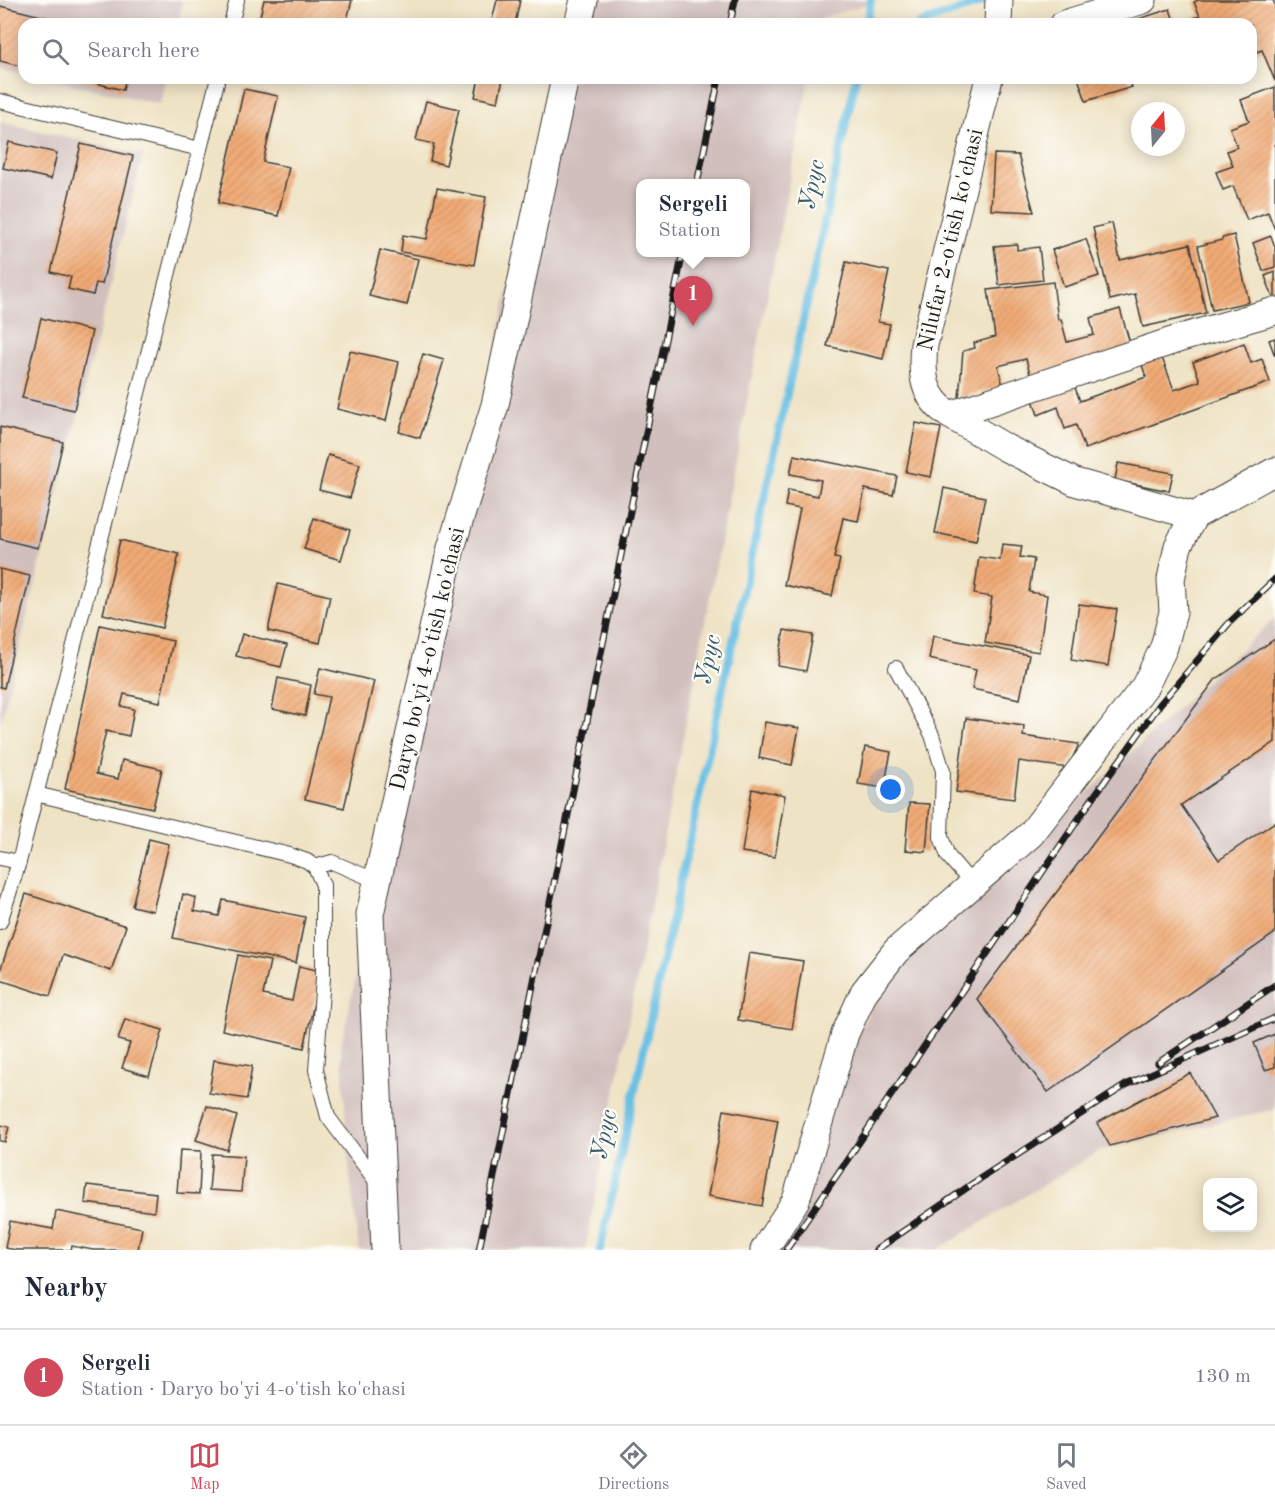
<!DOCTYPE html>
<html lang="en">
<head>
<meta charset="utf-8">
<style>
  body { margin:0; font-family:"Old Standard TT",serif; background:#f6f6f7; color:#1f2937 }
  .controls { position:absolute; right:18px; bottom:18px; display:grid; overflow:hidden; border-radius:12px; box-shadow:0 3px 15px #0003 }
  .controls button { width:54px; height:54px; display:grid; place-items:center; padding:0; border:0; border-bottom:2px solid #e0e1e3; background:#fff; color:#1f2937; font:30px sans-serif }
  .compass { position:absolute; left:1131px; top:102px; width:54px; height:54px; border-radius:50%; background:#fff; box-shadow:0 3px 15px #0003; rotate:18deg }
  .you { position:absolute; left:891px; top:790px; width:21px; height:21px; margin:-15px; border:4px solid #fff; border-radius:50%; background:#1a73e8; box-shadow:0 0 0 9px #1a73e833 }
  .badge { display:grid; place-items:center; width:39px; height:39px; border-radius:50%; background:#d1495b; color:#fff; font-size:20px; font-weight:700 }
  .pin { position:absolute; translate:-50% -50px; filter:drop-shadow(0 2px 3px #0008) }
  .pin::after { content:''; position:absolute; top:32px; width:21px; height:18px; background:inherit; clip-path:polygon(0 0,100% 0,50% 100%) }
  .popup { position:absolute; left:636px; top:179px; width:114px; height:78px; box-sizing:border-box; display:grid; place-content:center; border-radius:12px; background:#fff; filter:drop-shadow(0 2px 4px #0005); font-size:20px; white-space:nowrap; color:#747a83 }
  .popup b { font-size:22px; color:#1f2937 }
  .popup::after { content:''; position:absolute; left:50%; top:100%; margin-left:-12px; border:12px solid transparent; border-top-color:#fff }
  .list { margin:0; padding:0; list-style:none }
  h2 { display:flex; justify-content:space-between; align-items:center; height:78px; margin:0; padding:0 24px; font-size:26px }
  h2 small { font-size:20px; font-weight:400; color:#747a83 }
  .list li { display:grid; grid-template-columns:39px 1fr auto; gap:18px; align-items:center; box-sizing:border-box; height:96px; padding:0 24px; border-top:2px solid #e0e1e3 }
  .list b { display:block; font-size:22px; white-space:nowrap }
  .list p { margin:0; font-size:20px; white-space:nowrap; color:#747a83 }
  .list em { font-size:20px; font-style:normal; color:#747a83 }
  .icon { flex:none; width:33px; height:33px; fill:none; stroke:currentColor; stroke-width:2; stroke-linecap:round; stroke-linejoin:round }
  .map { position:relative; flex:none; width:1275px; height:1250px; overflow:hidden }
  .search { position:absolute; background:#fff; box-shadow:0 3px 15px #0003; left:18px; right:18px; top:18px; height:66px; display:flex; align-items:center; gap:15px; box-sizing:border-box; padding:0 21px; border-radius:18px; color:#747a83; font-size:22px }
  .sheet { height:174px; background:#fff }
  nav { display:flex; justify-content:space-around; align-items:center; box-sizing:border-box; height:84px; border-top:2px solid #e0e1e3; background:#fff; font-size:16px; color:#747a83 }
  nav a { display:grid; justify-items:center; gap:3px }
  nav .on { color:#d1495b }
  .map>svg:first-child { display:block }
  .industrial { fill:#d1bfbe; fill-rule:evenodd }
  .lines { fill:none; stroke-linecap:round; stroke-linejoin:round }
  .stream { stroke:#67bfe4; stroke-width:8 }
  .building { fill:url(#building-hatch) }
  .lane-casing { stroke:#3c3a35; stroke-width:16 }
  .street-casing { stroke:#3c3a35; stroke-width:29 }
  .lane { stroke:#fff; stroke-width:14 }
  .street { stroke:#fff; stroke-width:27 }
  .rail-casing { stroke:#1c1c1c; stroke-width:7 }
  .rail { stroke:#fdfcf7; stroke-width:4.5; stroke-dasharray:14; stroke-linecap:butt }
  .labels { text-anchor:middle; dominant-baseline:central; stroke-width:4.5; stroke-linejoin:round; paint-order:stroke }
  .street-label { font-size:22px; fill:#1c1c1c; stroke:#fdfcf7 }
  .water-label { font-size:24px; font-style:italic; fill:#3a5d6c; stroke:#fdfcf7 }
</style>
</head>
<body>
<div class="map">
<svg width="1275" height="1250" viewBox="0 0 1275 1250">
  <defs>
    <pattern id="building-hatch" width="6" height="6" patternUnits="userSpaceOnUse" patternTransform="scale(1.5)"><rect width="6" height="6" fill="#f1ab76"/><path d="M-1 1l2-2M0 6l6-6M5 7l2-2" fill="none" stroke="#ce9366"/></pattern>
  </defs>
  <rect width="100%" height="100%" fill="#fdfcf7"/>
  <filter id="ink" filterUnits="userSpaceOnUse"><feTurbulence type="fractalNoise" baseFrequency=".0167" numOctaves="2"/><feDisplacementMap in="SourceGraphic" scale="12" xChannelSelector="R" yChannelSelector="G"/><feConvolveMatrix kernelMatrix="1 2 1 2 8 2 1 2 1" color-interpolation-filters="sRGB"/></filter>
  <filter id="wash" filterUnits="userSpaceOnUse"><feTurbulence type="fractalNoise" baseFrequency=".008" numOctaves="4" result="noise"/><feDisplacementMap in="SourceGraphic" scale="24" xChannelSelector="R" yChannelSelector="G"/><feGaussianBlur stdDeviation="1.35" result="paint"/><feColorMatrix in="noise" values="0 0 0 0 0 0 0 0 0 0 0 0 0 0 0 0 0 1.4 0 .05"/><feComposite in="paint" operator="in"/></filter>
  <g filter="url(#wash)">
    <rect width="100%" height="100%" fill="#efe3c5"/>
    <g class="industrial">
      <path d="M0,0H183L178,24H24V73L0,68Z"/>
      <path d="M572,0H880L821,18L820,24H567Z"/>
      <path d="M44,78H166L160,104Z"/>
      <path d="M555,78H809L585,1250H359L349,1168L341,1045ZM640,184H746V252H640Z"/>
      <path d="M0,122L143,155L0,724Z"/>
      <path d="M1275,618V1109L1099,1151L937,1250H774L856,1039L880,987Z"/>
    </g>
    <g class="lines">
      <g class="stream">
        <path d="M867,24L871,0"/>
        <path d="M919,24L988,0"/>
        <path d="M600,1250L856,78"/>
      </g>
    </g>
    <g id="blocks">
      <g class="building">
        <path d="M264,0H352L346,24L323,20L322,24H258Z"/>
        <path d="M497,0H520L515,24H491Z"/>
        <path d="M1198,0H1273L1275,5V81L1262,50L1251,54V24H1191L1189,20L1200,16L1194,2Z"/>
        <path d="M0,6L70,23V24H24V67L0,61Z"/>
        <path d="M1170,9L1175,24H1130L1129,22Z"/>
        <path d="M76,78H126L123,90Z"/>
        <path d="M479,78H503L498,102L475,97Z"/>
        <path d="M1078,78H1129L1132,87L1086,101Z"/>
        <path d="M1275,87V230L1268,212L1247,220L1233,186L1223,190L1216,172L1233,166L1227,151L1237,147L1230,128L1249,121L1241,100Z"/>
        <path d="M244,89L278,96L263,162L289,167L278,216L218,203Z"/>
        <path d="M426,101L459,109L446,165L430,161L434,144L416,140Z"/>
        <path d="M9,142L57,153L51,179L3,168Z"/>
        <path d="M81,144L133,156L102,284L96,283L93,295L68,289L71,277L51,272Z"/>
        <path d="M994,154L1018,155L1034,212L991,210Z"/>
        <path d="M437,188L486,197L474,265L401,252L403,235L427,239Z"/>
        <path d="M1112,223L1120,260L1190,244L1206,313L1143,327L1135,294L1110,300L1093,228Z"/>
        <path d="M1234,235L1249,302L1212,310L1198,246L1222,240V238Z"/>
        <path d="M1271,236L1275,247V267L1263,271L1253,243Z"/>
        <path d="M1086,239L1099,276L1064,287L1052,250Z"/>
        <path d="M1017,244V250L1039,247L1043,280L999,285L994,246Z"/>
        <path d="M380,250L418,259L407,305L369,296Z"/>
        <path d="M846,262L889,271L878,322L890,324L883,359L827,346Z"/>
        <path d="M1275,272V303L1265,276Z"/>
        <path d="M1053,282L1058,320L1061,319L1067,342L1094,335L1090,318L1120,309L1132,350L1032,381L1026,359L998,366L1003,386L959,398L963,351L975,348L974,343L995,337L988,290Z"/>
        <path d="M41,318L92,331L74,410L22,398Z"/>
        <path d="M1275,338V356L1269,340Z"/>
        <path d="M1244,343L1251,363L1262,359L1270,382L1085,449L1076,425L1065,429L1058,407L1038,415L1033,400L1074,385L1080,401L1146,377L1141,362L1161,355L1174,390L1200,381L1193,362Z"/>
        <path d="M350,351L399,362L386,421L337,409Z"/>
        <path d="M423,354L444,360L420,438L399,432Z"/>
        <path d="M916,423L941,428L931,477L906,472Z"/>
        <path d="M0,427L63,442L38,548L0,539Z"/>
        <path d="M328,455L360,464L350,498L319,490Z"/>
        <path d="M794,455L897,476L893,495L865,489L858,521L843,518L834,558L840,559L832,596L784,585L800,509L785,506L788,490L818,496L821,480L790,474Z"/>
        <path d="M1118,463L1173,473L1169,491L1115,480Z"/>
        <path d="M944,488L985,497L976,541L935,533Z"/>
        <path d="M314,518L350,530L341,560L304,549Z"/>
        <path d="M120,540L179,554L162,628L103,614Z"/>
        <path d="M1002,544L1022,546L1020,557L1034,559L1029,592L1047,595L1039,652L985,643L992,597L974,594L979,557L1000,560Z"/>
        <path d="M0,569L30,576L4,688L0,687Z"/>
        <path d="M278,584L330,596L320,643L268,631Z"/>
        <path d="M1079,604L1117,609L1108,666L1071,660Z"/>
        <path d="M100,625L173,641L160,702L124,694L121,706L134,709L129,736L106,731L96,774L118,779L122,760L162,769L153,808L65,789Z"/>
        <path d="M784,630L813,635L806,671L778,666Z"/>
        <path d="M242,634L287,645L281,667L236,656Z"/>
        <path d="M933,636L1029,655L1020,699L972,689L976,670L929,659Z"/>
        <path d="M1275,639V742L1181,805L1219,860L1275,822V933L1048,1092L977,999L1215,680Z"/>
        <path d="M320,668L374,681L344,808L305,799L329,697L314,694Z"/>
        <path d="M278,678L311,685L305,716L272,709Z"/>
        <path d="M966,718L1024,726L1023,736L1079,744L1068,768L1019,761L1014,799L956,792Z"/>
        <path d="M765,722L799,728L792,765L759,758Z"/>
        <path d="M865,747L891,752L884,788L858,784Z"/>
        <path d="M752,789L785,795L775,857L742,852Z"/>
        <path d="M909,803L930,804L926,852L905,850Z"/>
        <path d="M149,839L169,844L153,911L132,906Z"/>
        <path d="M26,894L126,926L111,971L63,955L50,996L0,980V971Z"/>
        <path d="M183,894L196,898L194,911L219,916L223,900L305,917L296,963L173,938Z"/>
        <path d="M749,953L803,961L792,1029L738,1020Z"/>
        <path d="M238,955L270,961L263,995L292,1001L299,966L321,971L304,1048L222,1030Z"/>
        <path d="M125,1019L163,1030L149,1076L122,1068L130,1043L118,1040Z"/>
        <path d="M1275,1034V1067L1265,1070L1254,1043Z"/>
        <path d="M214,1060L252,1066L247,1099L209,1093Z"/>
        <path d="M1190,1073L1215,1118L1110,1146L1097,1123Z"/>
        <path d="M207,1106L237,1116L227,1150L196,1140Z"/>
        <path d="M724,1110L778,1120L762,1206L708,1196Z"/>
        <path d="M0,1125L9,1127L5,1142L0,1141Z"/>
        <path d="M180,1150L201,1151L199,1194L177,1193Z"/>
        <path d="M212,1154L244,1156L241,1192L209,1190Z"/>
        <path d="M87,1185L156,1193L154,1212L85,1203Z"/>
        <path d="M56,1211L142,1228L138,1250H93L72,1246L71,1250H17L5,1248L10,1221L53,1229Z"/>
      </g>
    </g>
  </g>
  <g filter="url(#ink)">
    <use href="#blocks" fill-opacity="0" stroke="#3c3a35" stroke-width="1.5"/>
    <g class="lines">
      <g class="lane-casing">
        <g id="lane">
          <path d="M231,24L237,0"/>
          <path d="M0,101L200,149"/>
          <path d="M896,668L932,735L943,771L941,837L948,856L973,885"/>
          <path d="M36,794L290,855L307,861L315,867L323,885V978L316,1070L328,1117L379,1185"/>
          <path d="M0,858L19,862"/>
          <path d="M315,867L332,862L377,881"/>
          <path d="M0,922L19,862L218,78"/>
        </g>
      </g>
      <g class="street-casing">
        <g id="street">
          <path d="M578,24L584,0"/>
          <path d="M998,24L999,0"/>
          <path d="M1064,24L1143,0"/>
          <path d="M989,78L924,345C921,374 923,398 950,415L1006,448L1075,482L1194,516"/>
          <path d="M950,415L1181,338L1275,311"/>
          <path d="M385,1250L370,914L451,548L495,405L565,78"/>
          <path d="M764,1250L796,1200L845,1034L864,992L896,951L1031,834L1145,686L1164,647L1173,612L1171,579L1178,546L1194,516L1275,471"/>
        </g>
      </g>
      <use href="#lane" class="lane"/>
      <use href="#street" class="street"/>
      <g class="rail-casing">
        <g id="rail">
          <path d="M730,24L735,0"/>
          <path d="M697,184L719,78"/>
          <path d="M1158,1063L1275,985"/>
          <path d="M479,1250L683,252"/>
          <path d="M786,1250L1090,802L1160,704L1230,622L1275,579"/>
          <path d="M876,1250L981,1178L1126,1085L1275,1018"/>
        </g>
      </g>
      <use href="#rail" class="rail"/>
    </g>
  </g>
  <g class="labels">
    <g class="street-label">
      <text transform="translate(951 240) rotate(-77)">Nilufar 2-o'tish ko'chasi</text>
      <text transform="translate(428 659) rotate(-77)">Daryo bo'yi 4-o'tish ko'chasi</text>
    </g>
    <g class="water-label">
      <text transform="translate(813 185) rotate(-78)">Урус</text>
      <text transform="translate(709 660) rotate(-78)">Урус</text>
      <text transform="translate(605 1135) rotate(-78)">Урус</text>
    </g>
  </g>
</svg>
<div class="controls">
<button><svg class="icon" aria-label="layers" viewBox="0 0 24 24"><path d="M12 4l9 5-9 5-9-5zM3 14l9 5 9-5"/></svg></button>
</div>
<svg class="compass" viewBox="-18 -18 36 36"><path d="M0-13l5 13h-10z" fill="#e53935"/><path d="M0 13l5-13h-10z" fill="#747a83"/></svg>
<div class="you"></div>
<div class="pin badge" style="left:693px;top:326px">1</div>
<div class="popup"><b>Sergeli</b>Station</div>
<div class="search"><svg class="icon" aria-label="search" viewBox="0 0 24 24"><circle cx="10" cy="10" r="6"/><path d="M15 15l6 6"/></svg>Search here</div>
</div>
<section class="sheet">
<h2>Nearby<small></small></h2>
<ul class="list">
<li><span class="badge">1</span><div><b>Sergeli</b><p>Station · Daryo bo'yi 4-o'tish ko'chasi</p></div><em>130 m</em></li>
</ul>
</section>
<nav>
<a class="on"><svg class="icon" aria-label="map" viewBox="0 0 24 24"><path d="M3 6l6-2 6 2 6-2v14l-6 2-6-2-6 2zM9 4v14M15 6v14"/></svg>Map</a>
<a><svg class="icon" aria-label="directions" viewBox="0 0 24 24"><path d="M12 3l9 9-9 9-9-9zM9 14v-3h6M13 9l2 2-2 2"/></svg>Directions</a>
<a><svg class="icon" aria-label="saved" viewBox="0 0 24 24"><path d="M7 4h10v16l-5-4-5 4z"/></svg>Saved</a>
</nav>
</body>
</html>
